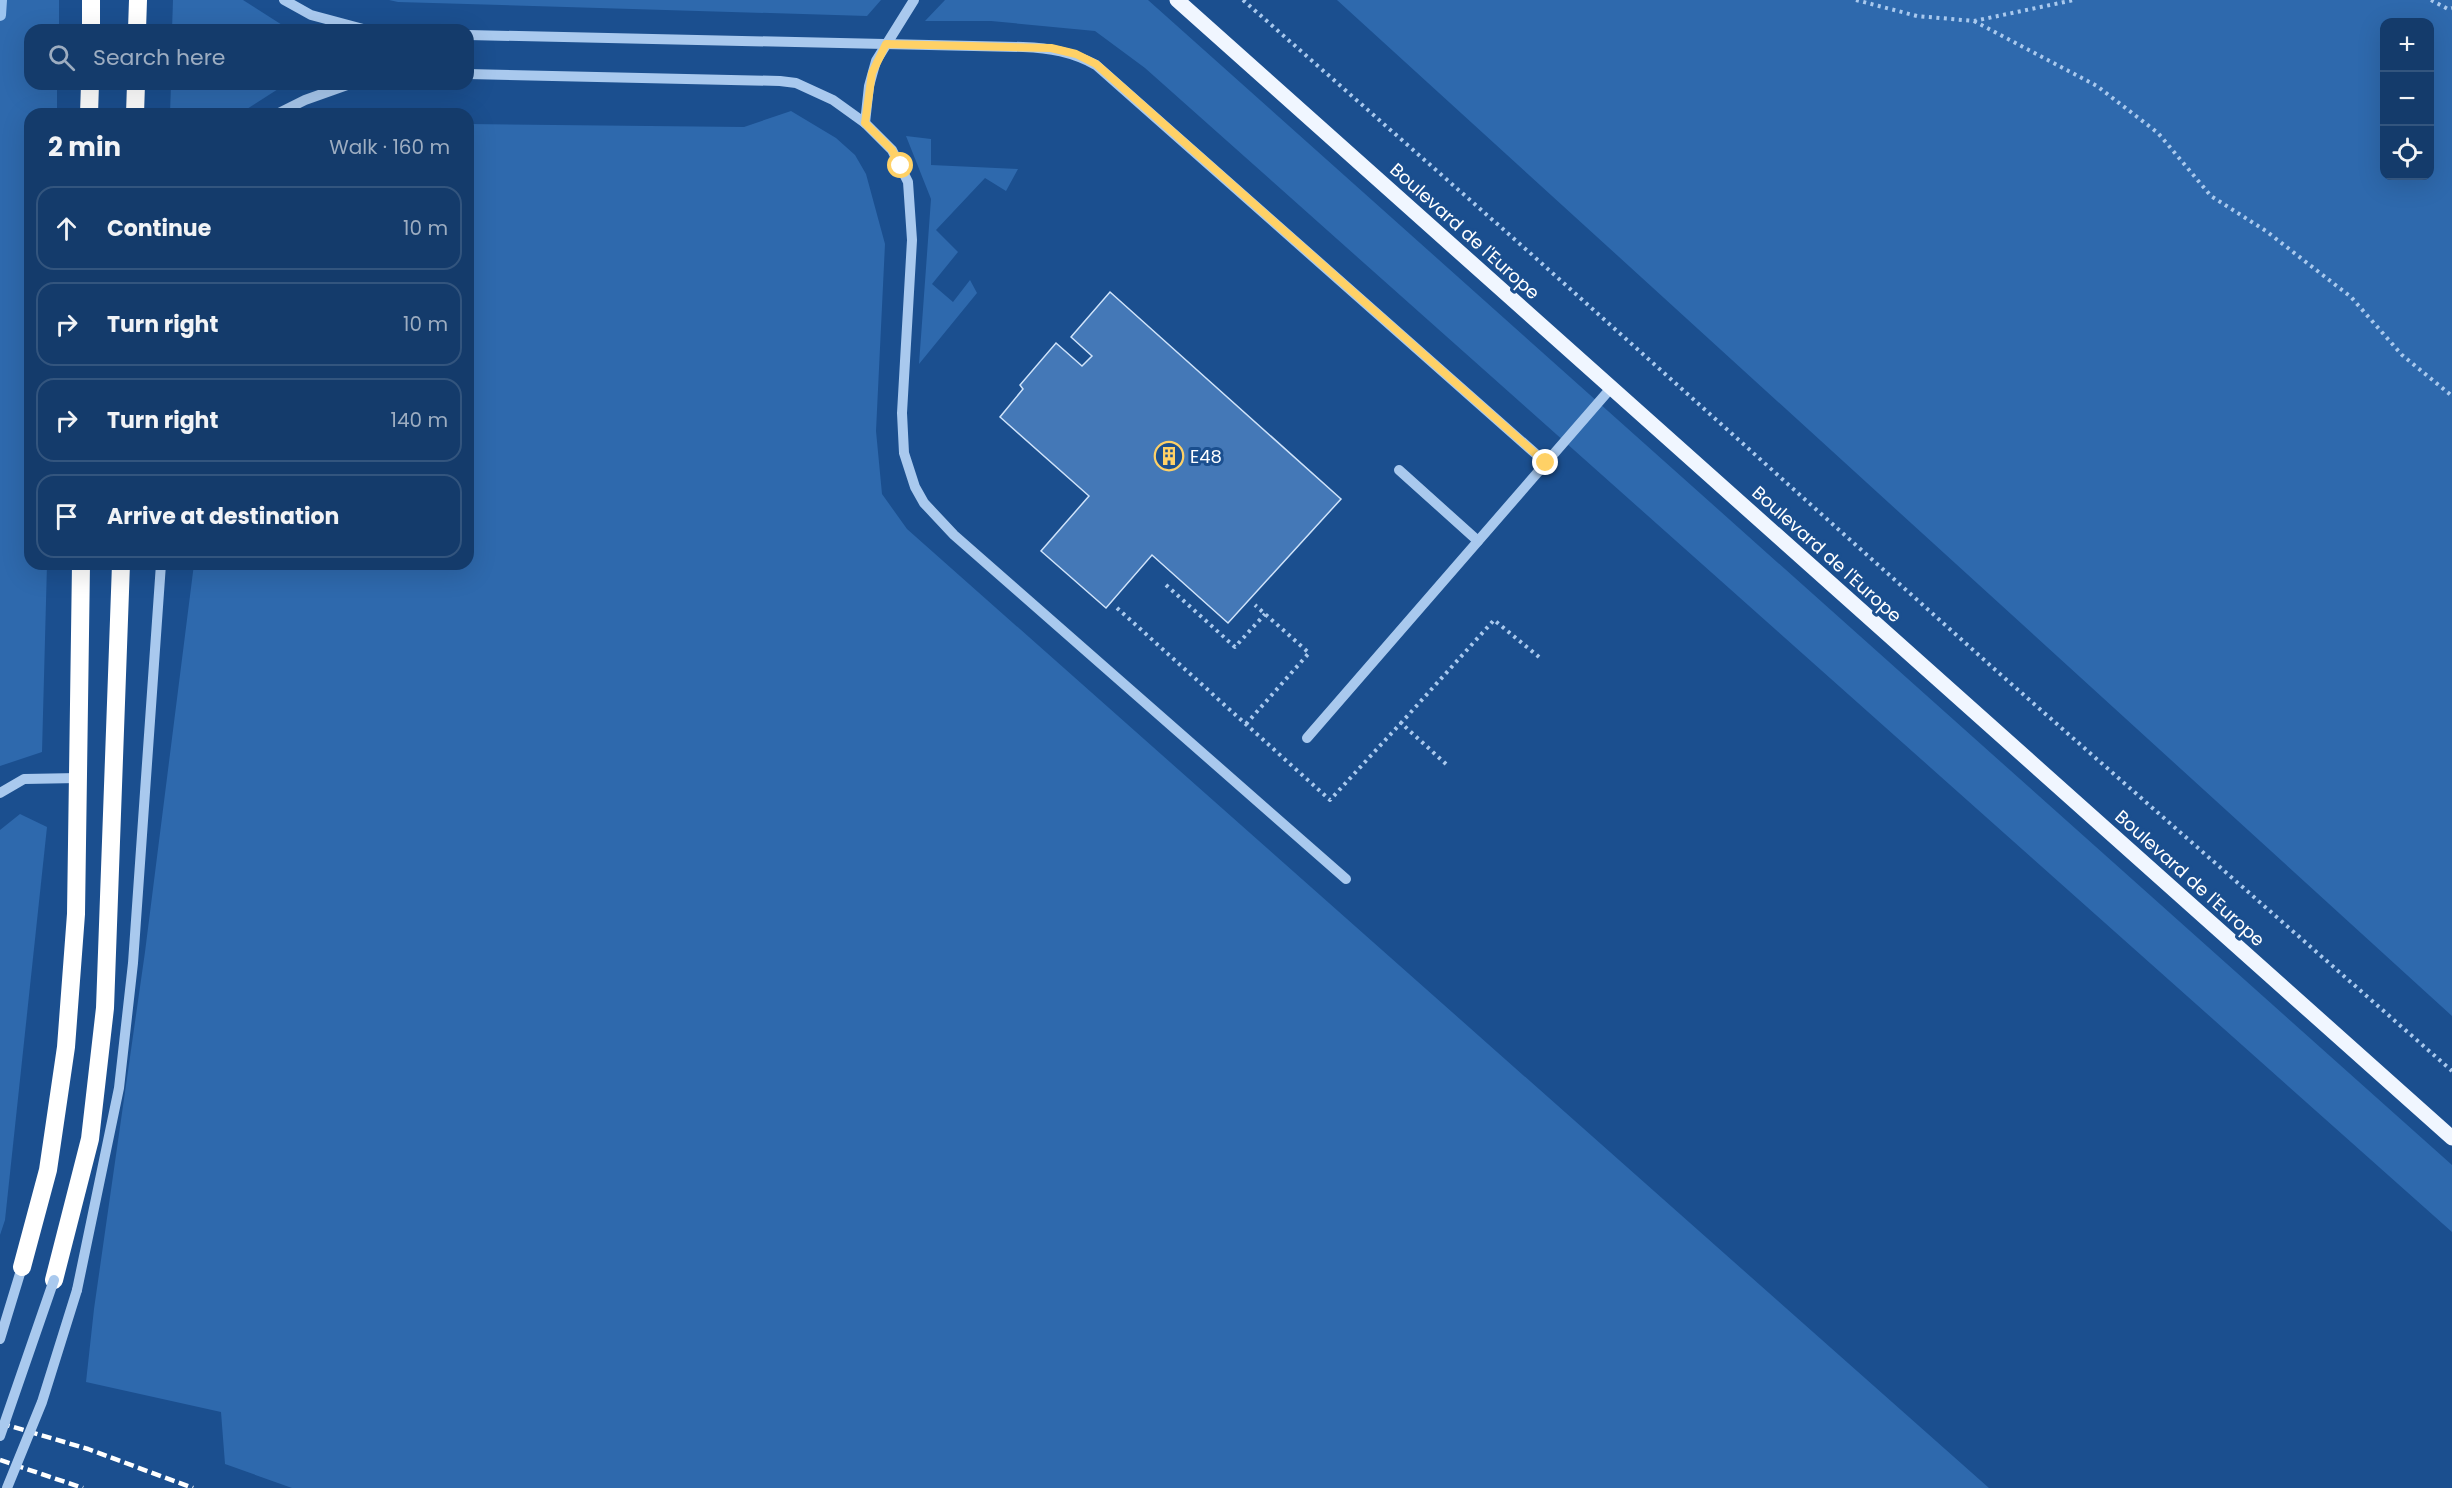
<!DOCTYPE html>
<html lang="en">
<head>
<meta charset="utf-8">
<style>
  body { margin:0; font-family:Poppins,sans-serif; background:#214673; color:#f1f3f6 }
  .controls { position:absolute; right:18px; top:18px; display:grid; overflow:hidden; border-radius:12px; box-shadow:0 6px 24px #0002 }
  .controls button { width:54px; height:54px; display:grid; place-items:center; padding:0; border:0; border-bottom:2px solid #33557e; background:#143b6b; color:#f1f3f6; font:30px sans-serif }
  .stop { position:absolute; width:18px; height:18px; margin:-14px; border:4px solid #ffd166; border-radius:50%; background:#fff }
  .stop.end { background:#ffd166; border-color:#fff; box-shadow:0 2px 6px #0008 }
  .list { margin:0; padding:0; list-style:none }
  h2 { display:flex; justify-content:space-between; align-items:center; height:78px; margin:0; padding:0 24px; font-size:26px }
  h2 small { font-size:20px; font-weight:400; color:#9dadc1 }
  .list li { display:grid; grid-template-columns:39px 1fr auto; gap:18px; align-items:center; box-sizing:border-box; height:84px; margin:0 12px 12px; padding:0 12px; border:2px solid #33557e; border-radius:18px }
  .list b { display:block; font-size:22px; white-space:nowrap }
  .list em { font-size:20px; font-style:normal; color:#9dadc1 }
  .icon { flex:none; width:33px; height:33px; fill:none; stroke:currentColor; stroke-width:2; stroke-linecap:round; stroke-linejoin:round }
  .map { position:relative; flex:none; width:2452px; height:1488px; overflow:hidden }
  .search { position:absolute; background:#143b6b; box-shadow:0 6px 24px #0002; left:24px; top:24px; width:450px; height:66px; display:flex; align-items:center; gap:15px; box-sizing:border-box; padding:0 21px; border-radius:18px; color:#9dadc1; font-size:22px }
  .panel { position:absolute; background:#143b6b; box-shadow:0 6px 24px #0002; left:24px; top:108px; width:450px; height:462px; border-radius:18px }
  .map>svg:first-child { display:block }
  .green { fill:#2e69ad; fill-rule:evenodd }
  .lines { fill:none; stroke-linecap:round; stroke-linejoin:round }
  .stream { stroke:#9cc4f0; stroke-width:12 }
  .building { fill:#4478b7; stroke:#cfe3fa; stroke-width:1.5 }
  .path { stroke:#a9c9ee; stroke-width:4; stroke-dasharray:3 4.5; stroke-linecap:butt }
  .minor { stroke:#a9c9ee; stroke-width:10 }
  .major { stroke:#f0f6ff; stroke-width:15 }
  .highway { stroke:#fff; stroke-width:18 }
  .rail { stroke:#fff; stroke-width:4.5; stroke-dasharray:10 4.5; stroke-linecap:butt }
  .minor-bridge { stroke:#a9c9ee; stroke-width:10 }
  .route { stroke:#ffd166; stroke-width:8 }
  .labels { text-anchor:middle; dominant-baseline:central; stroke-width:6; stroke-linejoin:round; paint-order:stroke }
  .street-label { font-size:18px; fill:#fff; stroke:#1b4f8f }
  .poi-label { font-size:18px; fill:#fff; stroke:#1b4f8f; text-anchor:start }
</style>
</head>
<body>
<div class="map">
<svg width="2452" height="1488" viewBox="0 0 2452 1488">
  <rect width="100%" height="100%" fill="#1b4f8f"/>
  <g class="green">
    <path d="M0,0H59V30H30V84H57V114H30V564H47L42,752L0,766Z"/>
    <path d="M173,0H243L290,30H172Z"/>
    <path d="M389,0H881L867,16L398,2Z"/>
    <path d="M945,0H1148L2452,1165V1232L1145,68L1095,31L991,21H925Z"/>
    <path d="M1337,0H2452V1016ZM2384,22H2430V176H2384Z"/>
    <path d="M171,84H286L239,114H170Z"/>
    <path d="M791,111L836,138L855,155L866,174L885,244L876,431L882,494L907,529L1989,1488H292L225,1464L221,1412L86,1382L94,1309L145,952L194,564H468V124L744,127Z"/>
    <path d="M906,136L931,139V165L1018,169L1006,191L985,178L936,230L958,252L932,284L953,302L970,280L977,293L919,364L931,199Z"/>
    <path d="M20,814L47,827L5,1220L0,1235V830Z"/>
  </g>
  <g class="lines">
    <path class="stream" d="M0,15L1,0"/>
  </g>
  <path class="building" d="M1110,292L1341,499L1228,623L1152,555L1106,608L1041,551L1089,496L1000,417L1023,389L1020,385L1056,343L1082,366L1092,356L1071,337Z"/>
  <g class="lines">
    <g class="path">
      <path d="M1243,0L1529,252L1992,667L2452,1071"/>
      <path d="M1856,0L1917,16L1974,21L2074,0"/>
      <path d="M2431,0L2448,9L2452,8"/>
      <path d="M1974,21L2097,86L2158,133L2211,196L2266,231L2351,297L2402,355L2452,396"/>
      <path d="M1166,585L1235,647L1265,614"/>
      <path d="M1117,608L1330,800L1401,723"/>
      <path d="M1246,724L1309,653L1255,605"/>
      <path d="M1446,764L1401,723L1494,620L1539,657"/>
    </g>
    <g class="minor">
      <path d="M284,0L311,15L367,30"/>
      <path d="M468,35L1023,47C1050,48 1072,52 1096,65L1546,463"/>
      <path d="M468,74L780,81L796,83L833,100L865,123L892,150L908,182L912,240L902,413L904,453L915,487L924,503L954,535L1346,879"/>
      <path d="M277,114L305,100L350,84"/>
      <path d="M865,123L869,86L876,61L914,0"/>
      <path d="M1399,470L1478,541"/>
      <path d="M1307,738L1611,388"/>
      <path d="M0,793L24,779L78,778"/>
      <path d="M77,1290L119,1088L133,963L161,564"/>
      <path d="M0,1339L22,1267"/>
    </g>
    <path class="major" d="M1177,0L2452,1138"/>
    <g class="highway">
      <path d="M91,30V0"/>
      <path d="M137,30L138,0"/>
      <path d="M89,114L90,84"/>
      <path d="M135,114L136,84"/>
      <path d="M22,1267L48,1170L66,1047L76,914L81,564"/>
      <path d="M54,1280L90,1139L105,1008L121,564"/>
    </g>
    <g class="rail">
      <path d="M0,1423L88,1449L193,1488"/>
      <path d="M0,1460L83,1488"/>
    </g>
    <g class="minor-bridge">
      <path d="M0,1436L54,1280"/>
      <path d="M7,1488L42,1402L77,1290"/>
    </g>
  </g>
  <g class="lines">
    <path class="route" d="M901,166L892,150L865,123L872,73L886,44L1051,48L1076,54L1096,64L1546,463"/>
  </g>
  <defs>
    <g id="building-ring" transform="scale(1.5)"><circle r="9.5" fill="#1b4f8f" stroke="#ffd166" stroke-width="1.5"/><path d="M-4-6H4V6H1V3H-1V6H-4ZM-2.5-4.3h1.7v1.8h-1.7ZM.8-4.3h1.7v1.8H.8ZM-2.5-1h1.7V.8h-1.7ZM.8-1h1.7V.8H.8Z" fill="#ffd166"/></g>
  </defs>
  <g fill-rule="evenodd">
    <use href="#building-ring" x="1169" y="456"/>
  </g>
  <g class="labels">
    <g class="street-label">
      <text transform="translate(1465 231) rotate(42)">Boulevard de l'Europe</text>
      <text transform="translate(1827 554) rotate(42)">Boulevard de l'Europe</text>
      <text transform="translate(2190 878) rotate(42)">Boulevard de l'Europe</text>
    </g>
    <g class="poi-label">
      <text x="1190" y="456">E48</text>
    </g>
  </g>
</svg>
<div class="controls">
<button>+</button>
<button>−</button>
<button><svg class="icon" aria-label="locate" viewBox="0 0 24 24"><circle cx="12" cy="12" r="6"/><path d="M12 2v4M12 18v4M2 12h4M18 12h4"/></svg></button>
</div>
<div class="stop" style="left:901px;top:166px"></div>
<div class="stop end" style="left:1546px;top:463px"></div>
<div class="search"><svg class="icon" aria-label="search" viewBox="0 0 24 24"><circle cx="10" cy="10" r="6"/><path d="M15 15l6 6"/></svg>Search here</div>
<section class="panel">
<h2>2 min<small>Walk · 160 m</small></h2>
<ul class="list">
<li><svg class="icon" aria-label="ahead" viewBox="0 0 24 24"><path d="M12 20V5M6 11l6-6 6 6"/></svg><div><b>Continue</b></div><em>10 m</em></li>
<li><svg class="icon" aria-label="right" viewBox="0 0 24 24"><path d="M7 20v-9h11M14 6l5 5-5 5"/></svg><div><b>Turn right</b></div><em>10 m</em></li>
<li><svg class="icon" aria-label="right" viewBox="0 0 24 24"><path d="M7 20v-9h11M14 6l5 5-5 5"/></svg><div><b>Turn right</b></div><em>140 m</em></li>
<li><svg class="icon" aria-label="arrive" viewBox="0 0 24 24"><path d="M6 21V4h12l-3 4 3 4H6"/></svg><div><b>Arrive at destination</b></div></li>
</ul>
</section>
</div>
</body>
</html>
